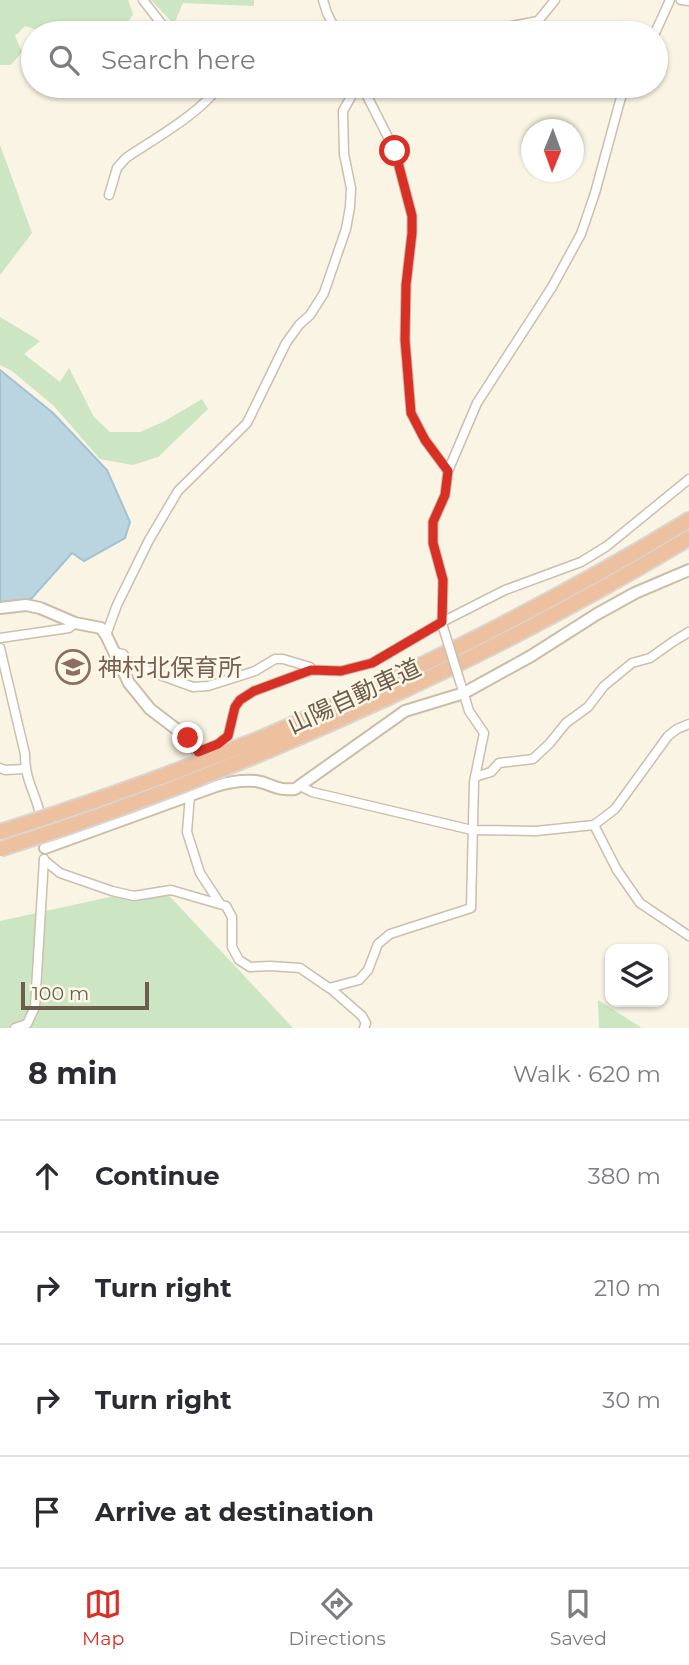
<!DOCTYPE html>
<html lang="en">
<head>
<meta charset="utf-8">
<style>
  body { margin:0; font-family:Montserrat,"Noto Sans JP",sans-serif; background:#f2f2f3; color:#2b2b33 }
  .controls { position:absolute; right:21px; bottom:21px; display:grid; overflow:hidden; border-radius:14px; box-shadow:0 2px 5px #0004 }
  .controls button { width:63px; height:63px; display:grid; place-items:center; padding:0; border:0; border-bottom:2px solid #e1e1e2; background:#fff; color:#2b2b33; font:35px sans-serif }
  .compass { position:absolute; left:521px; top:119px; width:63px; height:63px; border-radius:50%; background:#fff; box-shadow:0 2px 5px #0004; rotate:181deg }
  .scale { position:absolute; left:21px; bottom:18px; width:128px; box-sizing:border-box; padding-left:7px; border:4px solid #6e5d4c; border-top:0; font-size:19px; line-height:24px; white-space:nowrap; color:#6e5d4c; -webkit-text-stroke:5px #fdf8e8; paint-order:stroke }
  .stop { position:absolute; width:21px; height:21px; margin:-16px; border:5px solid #d93025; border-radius:50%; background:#fff }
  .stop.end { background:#d93025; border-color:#fff; box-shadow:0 2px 7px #0008 }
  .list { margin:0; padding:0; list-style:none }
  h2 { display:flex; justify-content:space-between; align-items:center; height:91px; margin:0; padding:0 28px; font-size:30px }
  h2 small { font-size:23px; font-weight:400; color:#7c7c81 }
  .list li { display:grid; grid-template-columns:46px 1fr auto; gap:21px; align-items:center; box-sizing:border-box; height:112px; padding:0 28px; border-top:2px solid #e1e1e2 }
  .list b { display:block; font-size:26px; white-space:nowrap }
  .list em { font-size:23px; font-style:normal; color:#7c7c81 }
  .icon { flex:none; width:38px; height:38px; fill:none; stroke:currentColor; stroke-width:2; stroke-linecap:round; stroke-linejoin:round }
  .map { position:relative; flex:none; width:689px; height:1028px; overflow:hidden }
  .search { position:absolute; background:#fff; box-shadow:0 2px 5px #0004; left:21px; right:21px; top:21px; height:77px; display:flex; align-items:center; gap:18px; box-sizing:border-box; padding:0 24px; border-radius:38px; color:#7c7c81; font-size:26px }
  .sheet { height:539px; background:#fff }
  nav { display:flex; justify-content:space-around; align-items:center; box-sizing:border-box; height:98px; border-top:2px solid #e1e1e2; background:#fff; font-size:19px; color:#7c7c81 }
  nav a { display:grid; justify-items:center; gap:4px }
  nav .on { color:#d93025 }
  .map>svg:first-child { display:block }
  .green { fill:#cce5c3 }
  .water { fill:#bad5e0; stroke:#a1c2d1; stroke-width:2 }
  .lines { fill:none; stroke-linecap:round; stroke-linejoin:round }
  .street-casing { stroke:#cbbfae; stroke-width:11 }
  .secondary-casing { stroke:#cbbea9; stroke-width:14 }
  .highway-casing { stroke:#d9d5d0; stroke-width:18 }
  .street { stroke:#fff; stroke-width:8 }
  .secondary { stroke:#fff; stroke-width:10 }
  .highway { stroke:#edc0a0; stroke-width:14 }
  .street-bridge-casing { stroke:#cbbfae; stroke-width:11; stroke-linecap:butt }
  .highway-bridge-casing { stroke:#d9d5d0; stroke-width:18; stroke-linecap:butt }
  .street-bridge { stroke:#fff; stroke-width:8 }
  .highway-bridge { stroke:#edc0a0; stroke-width:14 }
  .route { stroke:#d93025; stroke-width:9 }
  .labels { text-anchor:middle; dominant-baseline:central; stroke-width:5; stroke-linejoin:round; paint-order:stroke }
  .education-label { font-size:24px; fill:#785e54; stroke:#fdf8e8; text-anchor:start }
  .street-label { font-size:24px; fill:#6e5d4c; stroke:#fdf8e8 }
</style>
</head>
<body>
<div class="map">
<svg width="689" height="1028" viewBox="0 0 689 1028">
  <rect width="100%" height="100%" fill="#f9f4e3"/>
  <g class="green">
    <path d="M0,0H128L133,14L121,33L85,26L62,33H46L25,26L15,36L22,52L11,65H0Z"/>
    <path d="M151,0H254V6L183,3L174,24Z"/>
    <path d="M0,145L32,233L0,275Z"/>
    <path d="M0,317L40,341L24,354L60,382L69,368L94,417L110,432H140L163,422L202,399L208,409L158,457L133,465L100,459L54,406L12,371L0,365Z"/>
    <path d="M160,886L293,1028H0V921Z"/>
    <path d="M598,1000L642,1028H599Z"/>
  </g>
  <path class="water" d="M0,370L53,413L107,470L130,522L125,538L84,561L72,553L31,599L0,603Z"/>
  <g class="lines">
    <g class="street-casing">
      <g id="street">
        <path d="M143,0L164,27L178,33"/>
        <path d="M323,0L327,13L337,33"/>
        <path d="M681,0L689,1"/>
        <path d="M491,33L496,29L538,21L555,0"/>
        <path d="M655,33L670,0"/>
        <path d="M362,86L395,151L412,216V233L406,285L405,340L411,413L425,440L448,471L445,495L433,522V543L443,580L442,624"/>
        <path d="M109,195L117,168L126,158C154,139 201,113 219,86"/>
        <path d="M448,471L477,403L552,287L581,234L595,193L620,101L625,86"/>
        <path d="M106,635L117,605L149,540L178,491L247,423L286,343L299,325L310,315L324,293L346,229L350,207L351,188L344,154L343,111L357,86"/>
        <path d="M0,638L69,628L75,623"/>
        <path d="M0,648L25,754C25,779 33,788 39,810C41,819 42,829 43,839"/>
        <path d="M114,652L123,654L130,664L193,687L208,686L255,671L275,659H283L310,667L311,670"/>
        <path d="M198,752L218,744L228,736L235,707L240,700L254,691L311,670L341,671L372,663L442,622L505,590L581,562L607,546L689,479"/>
        <path d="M0,768L5,770L25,769"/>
        <path d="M475,777L491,772L499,763L533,759L550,743L566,723L588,707L604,686L632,663L650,658L674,641L689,632"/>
        <path d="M300,786L312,792L472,830L536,831L594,825L615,809L668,736L677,729L689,724"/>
        <path d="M190,795L187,832L200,873L219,902"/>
        <path d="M594,825L617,870L640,903L689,936"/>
        <path d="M44,860L60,873L112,891L134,896L171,890L226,906L232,917V947L239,960L250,967L270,966L300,968L329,988L359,980L368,970L378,944L390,934L471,908L474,782L484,733L469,711L462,688"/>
        <path d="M330,988L362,1016L366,1023L364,1028"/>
        <path d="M15,1028L27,1024L35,1007L44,859"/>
      </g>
    </g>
    <g class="secondary-casing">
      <g id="secondary">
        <path d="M0,608L26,605L40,608L75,623L101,628L106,635L129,683L150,709L188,738L198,752L205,765"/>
        <path d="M45,848L216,786C229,782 243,780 256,781C273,784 275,791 295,789L405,711L464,693L531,656L597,614L635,593L689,570"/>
      </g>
    </g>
    <g class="highway-casing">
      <g id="highway">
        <path d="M264,737C410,674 553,603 689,520"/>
        <path d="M269,750C414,689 555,619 689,538"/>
      </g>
    </g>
    <use href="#street" class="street"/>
    <use href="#secondary" class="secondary"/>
    <use href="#highway" class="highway"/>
    <g class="street-bridge-casing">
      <path id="street-bridge" d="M443,627L461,685"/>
    </g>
    <g class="highway-bridge-casing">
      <g id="highway-bridge">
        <path d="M0,832C89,804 177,772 264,737"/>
        <path d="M0,849C92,820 181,787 269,750"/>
      </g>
    </g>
    <use href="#street-bridge" class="street-bridge"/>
    <use href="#highway-bridge" class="highway-bridge"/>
  </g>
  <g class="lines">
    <path class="route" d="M188,738L198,752L218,744L228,736L235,707L240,700L254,691L311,670L341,671L372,663L442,622L443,580L433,543V522L445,495L448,471L425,440L411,413L405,340L406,285L412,233V216L395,151"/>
  </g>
  <defs>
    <g id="school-ring" transform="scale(1.75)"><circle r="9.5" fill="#fdf8e8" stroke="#8d6e63" stroke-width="1.5"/><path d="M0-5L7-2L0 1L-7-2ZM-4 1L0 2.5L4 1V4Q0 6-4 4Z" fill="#8d6e63"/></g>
  </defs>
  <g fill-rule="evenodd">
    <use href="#school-ring" x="73" y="667"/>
  </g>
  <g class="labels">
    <g class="education-label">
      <text x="98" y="667">神村北保育所</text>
    </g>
    <g class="street-label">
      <text transform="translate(354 696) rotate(-25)">山陽自動車道</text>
    </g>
  </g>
</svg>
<div class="controls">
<button><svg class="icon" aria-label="layers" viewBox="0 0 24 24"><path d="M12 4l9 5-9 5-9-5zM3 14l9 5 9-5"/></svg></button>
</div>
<svg class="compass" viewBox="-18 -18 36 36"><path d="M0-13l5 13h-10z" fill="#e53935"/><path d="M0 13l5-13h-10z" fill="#7c7c81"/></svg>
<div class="scale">100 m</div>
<div class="stop" style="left:395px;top:151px"></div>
<div class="stop end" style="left:188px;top:738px"></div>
<div class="search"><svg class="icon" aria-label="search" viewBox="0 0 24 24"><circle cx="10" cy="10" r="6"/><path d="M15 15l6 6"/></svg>Search here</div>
</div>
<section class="sheet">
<h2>8 min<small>Walk · 620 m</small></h2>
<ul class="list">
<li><svg class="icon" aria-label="ahead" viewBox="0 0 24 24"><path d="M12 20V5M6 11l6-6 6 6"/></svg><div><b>Continue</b></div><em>380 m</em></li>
<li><svg class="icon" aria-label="right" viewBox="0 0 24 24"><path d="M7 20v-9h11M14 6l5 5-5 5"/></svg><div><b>Turn right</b></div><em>210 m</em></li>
<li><svg class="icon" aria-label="right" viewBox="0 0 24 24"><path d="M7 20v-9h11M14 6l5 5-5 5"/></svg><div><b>Turn right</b></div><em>30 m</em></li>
<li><svg class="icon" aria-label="arrive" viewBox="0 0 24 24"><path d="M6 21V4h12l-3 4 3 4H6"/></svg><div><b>Arrive at destination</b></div></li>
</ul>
</section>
<nav>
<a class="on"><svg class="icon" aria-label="map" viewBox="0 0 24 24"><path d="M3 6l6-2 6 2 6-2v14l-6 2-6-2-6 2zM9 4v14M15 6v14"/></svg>Map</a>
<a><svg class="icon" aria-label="directions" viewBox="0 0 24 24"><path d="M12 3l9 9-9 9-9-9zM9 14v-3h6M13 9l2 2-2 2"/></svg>Directions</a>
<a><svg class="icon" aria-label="saved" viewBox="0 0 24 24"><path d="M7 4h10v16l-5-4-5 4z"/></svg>Saved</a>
</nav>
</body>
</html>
